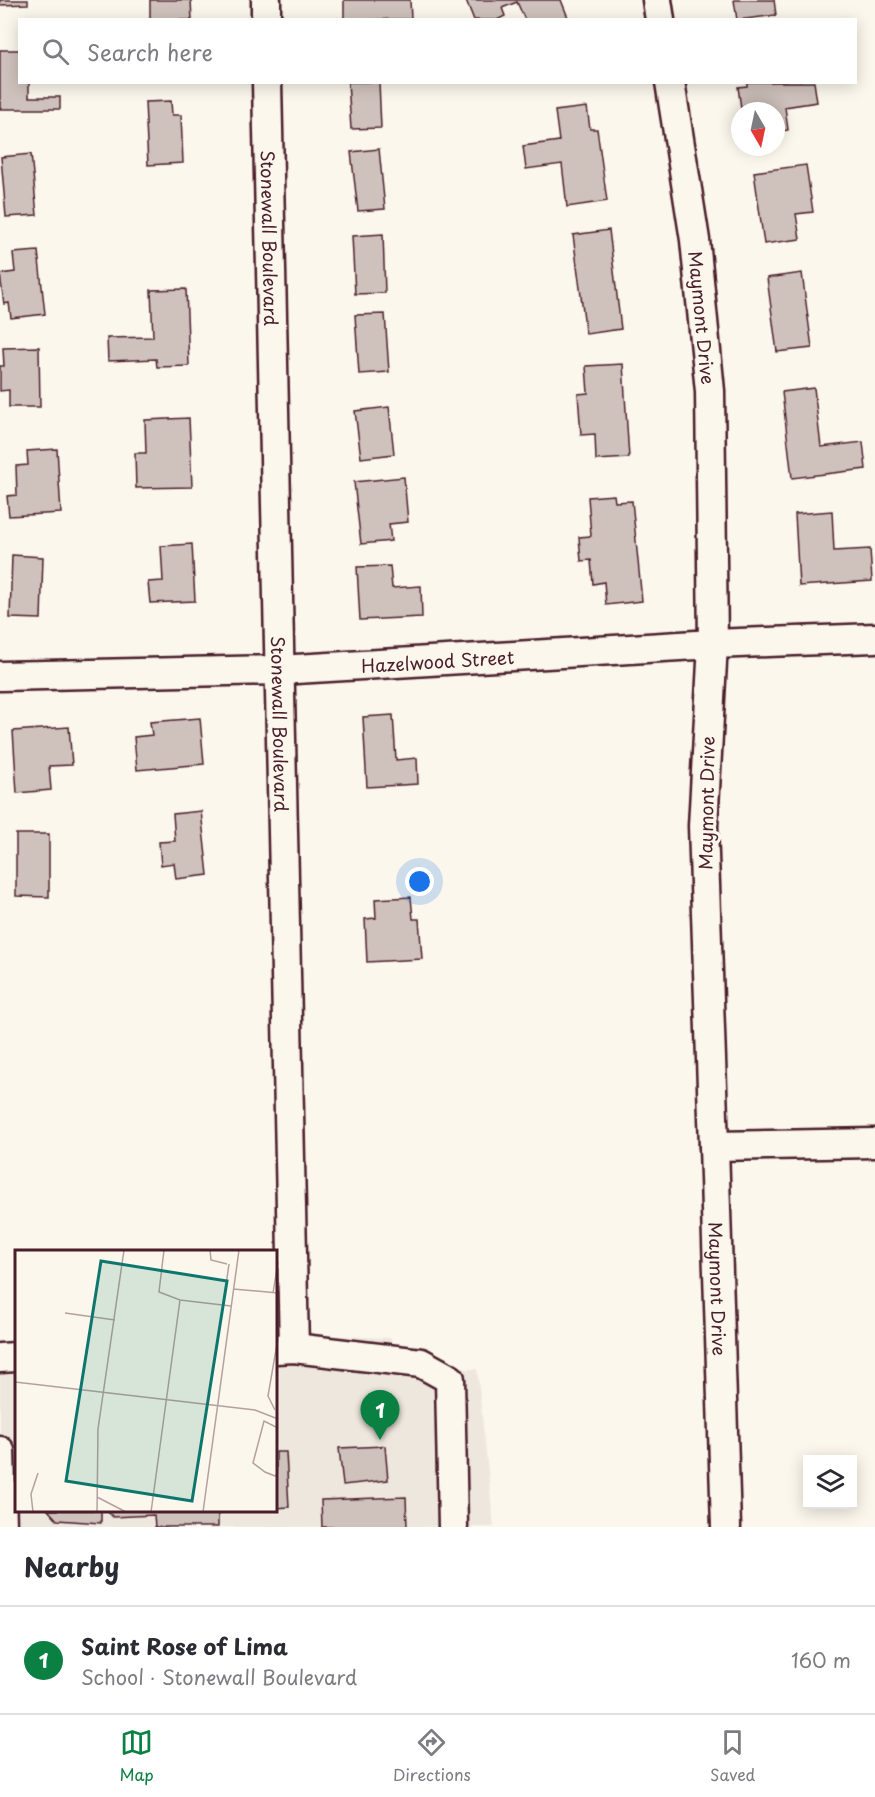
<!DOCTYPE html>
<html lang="en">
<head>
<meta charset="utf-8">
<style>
  body { margin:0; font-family:"Playpen Sans",sans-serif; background:#f7f7f7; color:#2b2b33 }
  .controls { position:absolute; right:18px; bottom:18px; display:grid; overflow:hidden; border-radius:0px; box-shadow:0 3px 15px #0003 }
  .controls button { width:54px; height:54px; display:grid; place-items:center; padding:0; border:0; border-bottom:2px solid #e1e1e2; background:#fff; color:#2b2b33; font:30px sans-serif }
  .compass { position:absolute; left:731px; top:102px; width:54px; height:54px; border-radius:50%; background:#fff; box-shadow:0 3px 15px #0003; rotate:171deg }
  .you { position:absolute; left:420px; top:882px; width:21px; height:21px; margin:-15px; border:4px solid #fff; border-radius:50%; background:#1a73e8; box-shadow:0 0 0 9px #1a73e833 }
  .badge { display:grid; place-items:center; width:39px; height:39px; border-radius:50%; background:#0b8043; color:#fff; font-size:20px; font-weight:700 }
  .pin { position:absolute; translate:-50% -50px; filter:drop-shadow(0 2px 3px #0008) }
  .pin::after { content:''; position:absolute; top:32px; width:21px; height:18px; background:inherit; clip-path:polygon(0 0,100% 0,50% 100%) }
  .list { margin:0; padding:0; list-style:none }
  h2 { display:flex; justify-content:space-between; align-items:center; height:78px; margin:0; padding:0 24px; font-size:26px }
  h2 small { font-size:20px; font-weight:400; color:#7c7c81 }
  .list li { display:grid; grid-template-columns:39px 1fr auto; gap:18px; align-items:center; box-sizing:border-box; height:108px; padding:0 24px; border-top:2px solid #e1e1e2 }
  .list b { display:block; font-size:22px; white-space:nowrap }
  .list p { margin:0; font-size:20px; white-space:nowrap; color:#7c7c81 }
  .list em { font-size:20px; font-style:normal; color:#7c7c81 }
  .icon { flex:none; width:33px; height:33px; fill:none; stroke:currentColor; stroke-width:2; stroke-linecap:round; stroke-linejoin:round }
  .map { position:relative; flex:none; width:875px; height:1527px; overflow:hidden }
  .search { position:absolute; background:#fff; box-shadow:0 3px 15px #0003; left:18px; right:18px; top:18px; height:66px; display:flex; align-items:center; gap:15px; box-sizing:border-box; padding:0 21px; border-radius:0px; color:#7c7c81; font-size:22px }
  .sheet { height:186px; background:#fff }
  nav { display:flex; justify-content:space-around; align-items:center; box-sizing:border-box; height:84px; border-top:2px solid #e1e1e2; background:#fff; font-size:16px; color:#7c7c81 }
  nav a { display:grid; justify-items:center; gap:3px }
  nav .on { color:#0b8043 }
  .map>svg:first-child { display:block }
  .built { fill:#eee7de }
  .building { fill:#cfc2bc; stroke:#4a1f2b; stroke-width:1.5 }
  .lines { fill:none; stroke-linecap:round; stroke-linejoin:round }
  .minor-casing { stroke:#4a1f2b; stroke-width:33 }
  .minor { stroke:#fbf7ec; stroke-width:28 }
  .labels { text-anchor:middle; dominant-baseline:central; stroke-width:6; stroke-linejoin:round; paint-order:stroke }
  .street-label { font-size:18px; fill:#4a1f2b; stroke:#fbf7ec }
  .inset-road { fill:none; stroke:#b4a19f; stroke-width:1.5 }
  .view { fill:#0f766e; fill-opacity:0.15; stroke:#0f766e; stroke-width:3 }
  .inset-edge { fill:none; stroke:#4a1f2b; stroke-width:3 }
</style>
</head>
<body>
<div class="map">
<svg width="875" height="1527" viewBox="0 0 875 1527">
  <rect width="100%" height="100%" fill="#fbf7ec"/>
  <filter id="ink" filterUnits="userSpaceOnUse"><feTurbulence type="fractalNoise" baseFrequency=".0167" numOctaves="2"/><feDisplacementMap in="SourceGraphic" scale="12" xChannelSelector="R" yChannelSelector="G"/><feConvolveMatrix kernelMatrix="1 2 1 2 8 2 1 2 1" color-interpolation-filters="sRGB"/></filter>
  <g filter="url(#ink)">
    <path class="built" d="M315,1335L391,1338L389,1368L477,1369L494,1527H0V1370H16V1510H276V1359L306,1357Z"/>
    <g class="building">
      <path d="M0,0H28V4L0,5Z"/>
      <path d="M150,0H191L192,20H150Z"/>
      <path d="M344,0H410L411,19L344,20Z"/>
      <path d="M466,0H561L569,20H525L517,2L502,8L505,16L497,20H474Z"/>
      <path d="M734,0H774L776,15L737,20Z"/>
      <path d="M0,50H20V82H29V97H60V109H0Z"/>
      <path d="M348,82H379L381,128L351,129Z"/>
      <path d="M747,82H814L817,102L785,107L788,130L776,132V111H750V106L741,108L738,87L747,86Z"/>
      <path d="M171,101L172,115H181L183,163L148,165L145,102Z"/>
      <path d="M587,107L590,129H597L607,201L567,207L562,164L526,169L523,146L559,141L555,111Z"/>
      <path d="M379,149L385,209L358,211L351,152Z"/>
      <path d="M31,154L37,215L6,217L1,157Z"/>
      <path d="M806,165L813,212L796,214L800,239L764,244L754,172Z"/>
      <path d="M609,230L621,329L586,334L573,235Z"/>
      <path d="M383,234L385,293L355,294L352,236Z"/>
      <path d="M38,251L45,314L11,318L9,303L4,304L0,274L15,272L13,253Z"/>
      <path d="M802,273L812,348L777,352L767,278Z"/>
      <path d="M186,289L189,366L157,367L156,359L108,361L107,338L153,337L151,290Z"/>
      <path d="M385,314L389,372L359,374L355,315Z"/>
      <path d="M39,347L40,407H9V390L0,391V366H4L3,348Z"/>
      <path d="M623,364L629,458L596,460L595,434L581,435L578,394L588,393L586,366Z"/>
      <path d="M814,388L821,447L863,442L866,469L792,478L782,392Z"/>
      <path d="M389,407L394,454L361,458L355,411Z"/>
      <path d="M189,418L192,487L136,488L135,453H146L145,420Z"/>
      <path d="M57,449L61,513L9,516L7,496L17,495L16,466L28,465L27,451Z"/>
      <path d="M404,477L408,522L389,524L391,541L361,544L354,482Z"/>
      <path d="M614,495L615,502L632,501L642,601L606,605L604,582L593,584L591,560L581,561L579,537L591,536L588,497Z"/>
      <path d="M832,511L834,551L870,549L872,581L799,586L795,514Z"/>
      <path d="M192,544L195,601L150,603L148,582L163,581L161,546Z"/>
      <path d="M12,555L43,557L41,619L10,618Z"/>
      <path d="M390,566L392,588L421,586L422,617L360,620L357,567Z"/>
      <path d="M393,715L396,760L417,758L418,784L367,787L363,717Z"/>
      <path d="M200,718L204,764L137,770L134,737L152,735L150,722Z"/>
      <path d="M69,727L72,765L49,766L51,790L17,793L13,731Z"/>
      <path d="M201,811L208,875L176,879L174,863L161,865L159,842L175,841L173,814Z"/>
      <path d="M16,834H49V897L16,896Z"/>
      <path d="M411,897L413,919H419L422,959L367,962L365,919L376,918L375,899Z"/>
      <path d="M385,1446L388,1480L343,1485L339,1448Z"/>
      <path d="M276,1452H286L289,1507L276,1508Z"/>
      <path d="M406,1497L407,1527H322L321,1500Z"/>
      <path d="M48,1510H101V1523L57,1520Z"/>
      <path d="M106,1510H218V1527H155L154,1515L113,1517Z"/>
    </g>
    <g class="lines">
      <g class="minor-casing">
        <g id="minor">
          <path d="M266,0V20"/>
          <path d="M657,0L660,20"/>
          <path id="s1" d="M267,82L294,1348"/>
          <path id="s2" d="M670,82L695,240L710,391L713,644L703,826L714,1146L726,1527"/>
          <path id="s3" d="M0,676L279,670L713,644L875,638"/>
          <path d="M714,1146L875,1143"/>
          <path d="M276,1349L294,1348L421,1363L450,1379L453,1527"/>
          <path d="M0,1358L16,1357"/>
          <path d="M0,1451L2,1527"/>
        </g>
      </g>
      <use href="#minor" class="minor"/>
    </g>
  </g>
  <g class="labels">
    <g class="street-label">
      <text stroke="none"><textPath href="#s1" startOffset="156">Stonewall Boulevard</textPath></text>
      <text stroke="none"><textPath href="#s2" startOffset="238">Maymont Drive</textPath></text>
      <text stroke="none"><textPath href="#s3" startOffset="438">Hazelwood Street</textPath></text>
      <text stroke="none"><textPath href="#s1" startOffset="642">Stonewall Boulevard</textPath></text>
      <text transform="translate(706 803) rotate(-89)">Maymont Drive</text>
      <text stroke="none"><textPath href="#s2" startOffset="1210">Maymont Drive</textPath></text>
    </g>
  </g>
  <g transform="translate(15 1250)">
    <rect width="262" height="262" fill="#fbf7ec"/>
    <path class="inset-road" d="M149,0L144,42L165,50L216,56M195,0L196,10L212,14M218,39L263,43M258,43L263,12M208,56L214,14M50,63L100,70M0,132L240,160L263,169M260,160L253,146L263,88M263,178L249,171L238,213L250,222L260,226L263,223M82,247L111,262M18,262L16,244L23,223M82,262L83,179L109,0M136,262L165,50M188,262L224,0"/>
    <path class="view" d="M86,11L212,31L177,251L51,231Z"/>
    <rect width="262" height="262" class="inset-edge"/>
  </g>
</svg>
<div class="controls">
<button><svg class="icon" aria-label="layers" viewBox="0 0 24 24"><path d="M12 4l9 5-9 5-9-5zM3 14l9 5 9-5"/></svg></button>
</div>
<svg class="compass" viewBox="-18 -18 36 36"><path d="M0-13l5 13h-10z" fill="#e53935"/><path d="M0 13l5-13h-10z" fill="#7c7c81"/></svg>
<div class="you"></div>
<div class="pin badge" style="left:380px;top:1440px">1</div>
<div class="search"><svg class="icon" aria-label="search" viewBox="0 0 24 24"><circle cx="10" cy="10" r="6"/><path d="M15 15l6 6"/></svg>Search here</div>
</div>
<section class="sheet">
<h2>Nearby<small></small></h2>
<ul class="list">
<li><span class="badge">1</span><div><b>Saint Rose of Lima</b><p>School · Stonewall Boulevard</p></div><em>160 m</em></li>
</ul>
</section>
<nav>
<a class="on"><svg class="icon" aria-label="map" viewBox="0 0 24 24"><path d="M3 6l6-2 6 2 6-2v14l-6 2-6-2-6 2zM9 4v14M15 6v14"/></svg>Map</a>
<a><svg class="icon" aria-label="directions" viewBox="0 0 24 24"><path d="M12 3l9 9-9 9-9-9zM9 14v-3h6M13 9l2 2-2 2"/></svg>Directions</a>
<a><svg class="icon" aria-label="saved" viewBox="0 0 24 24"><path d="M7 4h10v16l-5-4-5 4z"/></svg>Saved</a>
</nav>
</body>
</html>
